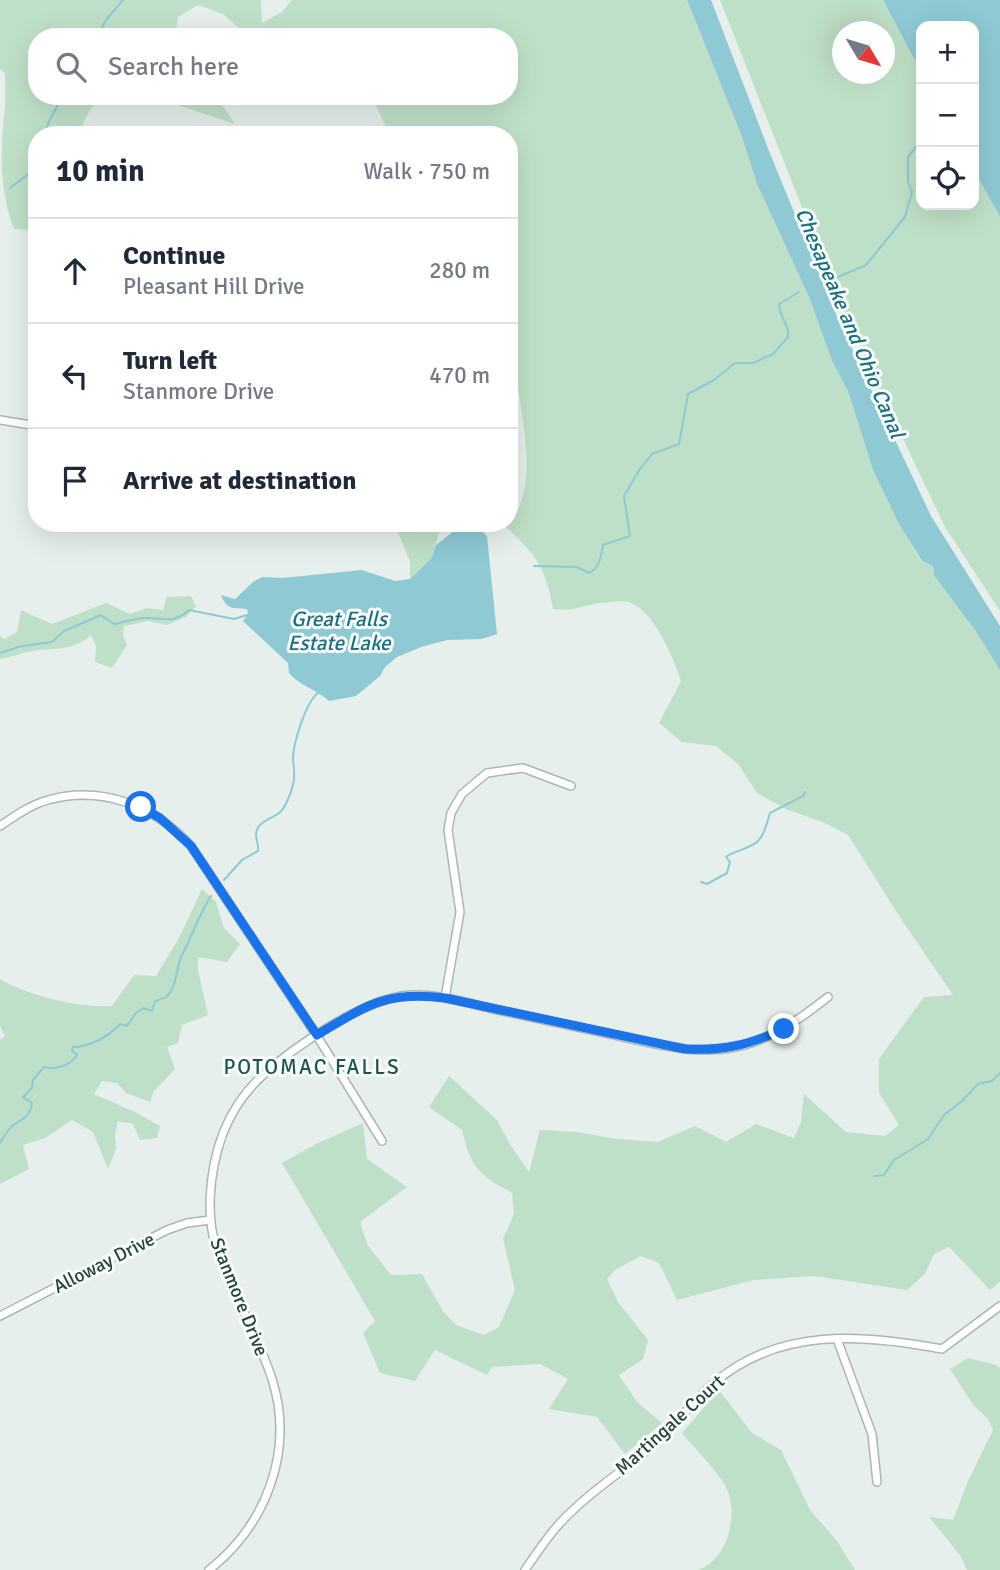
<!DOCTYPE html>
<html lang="en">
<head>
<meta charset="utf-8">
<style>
  body { margin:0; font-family:Signika,sans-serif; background:#f6f6f7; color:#1f2937 }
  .controls { position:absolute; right:21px; top:21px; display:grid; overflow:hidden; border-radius:14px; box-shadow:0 7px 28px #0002 }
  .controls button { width:63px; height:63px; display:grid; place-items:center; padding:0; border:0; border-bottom:2px solid #e0e1e3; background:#fff; color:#1f2937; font:35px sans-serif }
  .compass { position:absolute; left:832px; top:21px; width:63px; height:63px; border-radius:50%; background:#fff; box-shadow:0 7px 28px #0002; rotate:128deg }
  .stop { position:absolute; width:21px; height:21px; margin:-16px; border:5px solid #1a73e8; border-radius:50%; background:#fff }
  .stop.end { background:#1a73e8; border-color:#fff; box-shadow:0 2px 7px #0008 }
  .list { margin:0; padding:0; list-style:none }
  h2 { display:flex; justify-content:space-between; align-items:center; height:91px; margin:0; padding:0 28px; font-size:30px }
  h2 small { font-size:23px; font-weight:400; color:#747a83 }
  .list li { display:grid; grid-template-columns:46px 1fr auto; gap:21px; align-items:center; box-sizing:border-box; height:105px; padding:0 28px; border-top:2px solid #e0e1e3 }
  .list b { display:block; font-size:26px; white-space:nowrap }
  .list p { margin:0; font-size:23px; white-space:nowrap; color:#747a83 }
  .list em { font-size:23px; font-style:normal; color:#747a83 }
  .icon { flex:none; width:38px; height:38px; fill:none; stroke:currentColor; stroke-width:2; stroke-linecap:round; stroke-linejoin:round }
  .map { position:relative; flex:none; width:1000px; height:1570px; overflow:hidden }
  .search { position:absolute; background:#fff; box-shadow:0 7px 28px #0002; left:28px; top:28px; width:490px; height:77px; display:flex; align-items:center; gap:18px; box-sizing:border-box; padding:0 24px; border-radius:28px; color:#747a83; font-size:26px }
  .panel { position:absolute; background:#fff; box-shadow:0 7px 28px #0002; left:28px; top:126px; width:490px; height:406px; border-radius:28px }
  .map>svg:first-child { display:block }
  .green { fill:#bfe0c8; fill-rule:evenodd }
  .water { fill:#8ec9d4 }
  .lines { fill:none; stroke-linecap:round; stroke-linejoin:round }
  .stream { stroke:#8ec9d4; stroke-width:2 }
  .street-casing { stroke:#a8b8b2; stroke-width:10 }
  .street { stroke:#fff; stroke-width:7 }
  .route { stroke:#1a73e8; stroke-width:9 }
  .labels { text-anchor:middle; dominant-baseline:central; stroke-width:6; stroke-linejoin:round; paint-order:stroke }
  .street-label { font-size:19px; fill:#24423a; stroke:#f7fbf9 }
  .water-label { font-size:21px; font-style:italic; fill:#1c6f80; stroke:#f7fbf9 }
  .neighbourhood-label { font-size:21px; letter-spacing:2px; fill:#1f5548; stroke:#f7fbf9 }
</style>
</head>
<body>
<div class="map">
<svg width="1000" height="1570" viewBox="0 0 1000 1570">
  <rect width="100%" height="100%" fill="#e6efeb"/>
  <g class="green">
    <path d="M0,0H261L262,23L282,12L292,0H687L742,137L757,184L809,297L832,361L848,391L873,470L899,524L921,561L933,566L935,575L977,633L1000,670V1282L990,1290L949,1247L934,1254L925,1274L907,1290L814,1276L754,1280L677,1300L659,1263L641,1256L615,1270L607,1279L618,1302L648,1340L643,1359L619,1375L637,1402L662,1423L625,1454L597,1417L549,1409L568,1379L540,1364L492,1367L487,1375L435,1350L415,1381L380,1373L363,1333L375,1321L282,1163L316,1144L363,1123L367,1159L407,1187L360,1222L368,1246L391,1275L422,1274L443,1311L456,1325L484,1335L499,1327L515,1290L503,1239L514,1214L512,1193C478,1174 471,1168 462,1130L429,1107L449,1076L497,1120L511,1146L529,1172L540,1130L576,1132L617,1139L658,1142L695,1126L726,1142L756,1124L794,1138L801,1122L804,1094L846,1132L885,1136L899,1125L879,1093V1059L924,997L953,995L903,922L848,835L823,822L788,810L757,793L739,765L716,746L682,742L659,723L681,681C674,659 653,608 628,602C621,600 609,602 601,603C584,605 571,612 553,609C546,568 536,555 506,527C540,491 523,430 518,385L509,384V135H390L371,96H509V37H291L287,33L270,37H249L223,14L198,5L178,17L175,37H37V96H101L90,110L77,135H37V227L32,230L14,229C0,193 0,156 4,117C6,103 5,88 5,73L0,69Z"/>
    <path d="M720,0H883L921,72V205H974V170L1000,217V611L945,527L867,363L826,268ZM842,32H884V74H842Z"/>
    <path d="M150,96H216L235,124Z"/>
    <path d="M394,523H442L431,559L410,579V561Z"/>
    <path d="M191,596L196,606L186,617L167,625L148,621L124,626L123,635L127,645L112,668L95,662L96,646L91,635C71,652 57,647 33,651C22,653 11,657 0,659V636L5,639L17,632L21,610L52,624L106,603L130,614L147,608L163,610L167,597Z"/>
    <path d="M202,889L216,902L224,928L240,944L227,962L198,957V970L208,1015L182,1025L178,1043L167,1047L175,1069L154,1091L150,1102L126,1093L117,1083L102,1081L94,1094L137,1113L160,1126L157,1138L140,1140L133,1124L118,1121L115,1134L116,1149L108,1169L93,1132L72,1120L45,1138L23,1145L29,1169L0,1184V1040L5,1036L0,1026V979C29,996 78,1008 112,1006L134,975L156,976L179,938Z"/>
    <path d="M968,1358L996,1365L1000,1368V1570H967L960,1555L929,1517L953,1520L968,1481L993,1430L988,1419L974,1406L950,1369Z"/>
    <path d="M719,1390L752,1433L781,1450L810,1510L837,1541L855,1570H698C728,1560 740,1513 725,1485C714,1467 696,1450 682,1433Z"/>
  </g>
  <g class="water">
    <path d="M687,0H711L769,151L837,317L931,516L1000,626V670L977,633L934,575L933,566L922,561L899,524L873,470L848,391L832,361L809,297L757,184L742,137Z"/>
    <path d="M883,0H1000V217L974,170V26H921V72Z"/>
    <path d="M480,529L487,536L497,634L482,639L447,640L421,647L397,657L385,667L380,676L356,696L329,701C316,689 300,686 289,673L288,663L243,621L248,614L247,609C232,608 227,610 221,595L235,599L254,581L263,577L282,578L362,570L395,581L410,579L431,559L436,545L454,531Z"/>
  </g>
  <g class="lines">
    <g class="stream">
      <path d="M97,37L106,20L123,0"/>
      <path d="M45,135L49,121L63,96"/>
      <path d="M10,188L35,169L37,163"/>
      <path d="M833,279L866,265L905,217L912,192L908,181V157L921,141"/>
      <path d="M534,566L577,567L589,573C600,568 601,556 603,545L630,536L624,496L640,469L652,454L679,444L688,394L714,380L735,363H753L773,354L788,337V330L780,311L779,304L799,292"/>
      <path d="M0,653L22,646L52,642L64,631L101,615L114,624C124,622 136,618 147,618C166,618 173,624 189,610L234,619L247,615"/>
      <path d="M224,880L242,860L258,851C259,845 256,840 256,835C257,821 270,820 279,813C286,808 293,788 294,779C295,772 293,764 293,757C294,741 306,702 318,693"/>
      <path d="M701,882L707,884L727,873L730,862L726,857C735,850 750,849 758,841C765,834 767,822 770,813L803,796L805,792"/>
      <path d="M0,1143C4,1136 8,1128 15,1124C23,1119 31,1115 32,1103L23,1097L32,1088L33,1080L44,1067C56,1070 70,1066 77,1055L72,1051L73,1047C90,1047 109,1036 120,1024L127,1026L135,1014L143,1008L152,1011L155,1001C159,1000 163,999 166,997C177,988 176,967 182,955C192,936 199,915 211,896"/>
      <path d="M875,1176L884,1175L894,1160L928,1139L944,1115L962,1101L978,1084L992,1081L1000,1073"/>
    </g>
    <g class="street-casing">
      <g id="street">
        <path d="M257,132L269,135"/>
        <path d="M0,420L37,426"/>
        <path d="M0,826C15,816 30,805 48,800C102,785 155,806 191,846L317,1036L382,1141"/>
        <path d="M445,998L460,912L448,830L451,813L462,794L487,773L523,768L571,786"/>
        <path d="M0,1316L167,1230L187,1223L210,1220"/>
        <path d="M837,1339L872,1434L877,1482"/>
        <path d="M209,1570C266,1525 295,1451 272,1379C256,1330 227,1285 213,1235C210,1223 210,1212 210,1200C212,1153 227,1108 262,1076C293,1047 361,1002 402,996C432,992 464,1002 493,1009C529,1017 565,1024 601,1032C650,1043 705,1060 754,1042C782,1032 805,1015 828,997"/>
        <path d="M525,1570C536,1554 547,1537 560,1523C587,1494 620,1473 650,1448C673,1428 691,1403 714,1383C779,1327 863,1334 942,1349L1000,1306"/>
      </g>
    </g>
    <use href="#street" class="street"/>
  </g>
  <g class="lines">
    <path class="route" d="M141,807L160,818L191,846L317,1035C367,1005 385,991 445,998L685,1049C724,1051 748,1045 784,1029"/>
  </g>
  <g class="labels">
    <g class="street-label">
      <text transform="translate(104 1263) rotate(-27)">Alloway Drive</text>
      <text transform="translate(239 1297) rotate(68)">Stanmore Drive</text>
      <text transform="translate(670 1425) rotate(-42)">Martingale Court</text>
    </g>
    <g class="water-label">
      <text transform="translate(850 323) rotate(67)">Chesapeake and Ohio Canal</text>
      <text x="339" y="619">Great Falls<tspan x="339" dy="24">Estate Lake</tspan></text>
    </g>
    <g class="neighbourhood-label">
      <text x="312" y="1067">POTOMAC FALLS</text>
    </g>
  </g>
</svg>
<div class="controls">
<button>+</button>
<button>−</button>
<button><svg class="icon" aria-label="locate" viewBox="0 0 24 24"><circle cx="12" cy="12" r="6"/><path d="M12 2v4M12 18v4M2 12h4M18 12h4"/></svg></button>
</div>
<svg class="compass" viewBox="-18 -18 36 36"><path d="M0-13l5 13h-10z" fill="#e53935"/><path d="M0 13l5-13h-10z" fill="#747a83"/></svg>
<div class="stop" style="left:141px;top:807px"></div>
<div class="stop end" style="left:784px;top:1029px"></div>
<div class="search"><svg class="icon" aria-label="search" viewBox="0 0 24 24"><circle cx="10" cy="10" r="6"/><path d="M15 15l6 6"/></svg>Search here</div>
<section class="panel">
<h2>10 min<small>Walk · 750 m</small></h2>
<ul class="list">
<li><svg class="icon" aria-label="ahead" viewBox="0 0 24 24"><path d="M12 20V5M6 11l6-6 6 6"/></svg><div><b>Continue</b><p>Pleasant Hill Drive</p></div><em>280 m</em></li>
<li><svg class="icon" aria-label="left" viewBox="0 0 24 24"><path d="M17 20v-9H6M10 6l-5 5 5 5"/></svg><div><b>Turn left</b><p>Stanmore Drive</p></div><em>470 m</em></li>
<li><svg class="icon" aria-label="arrive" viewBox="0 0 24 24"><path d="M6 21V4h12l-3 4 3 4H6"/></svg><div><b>Arrive at destination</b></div></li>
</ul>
</section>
</div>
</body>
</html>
